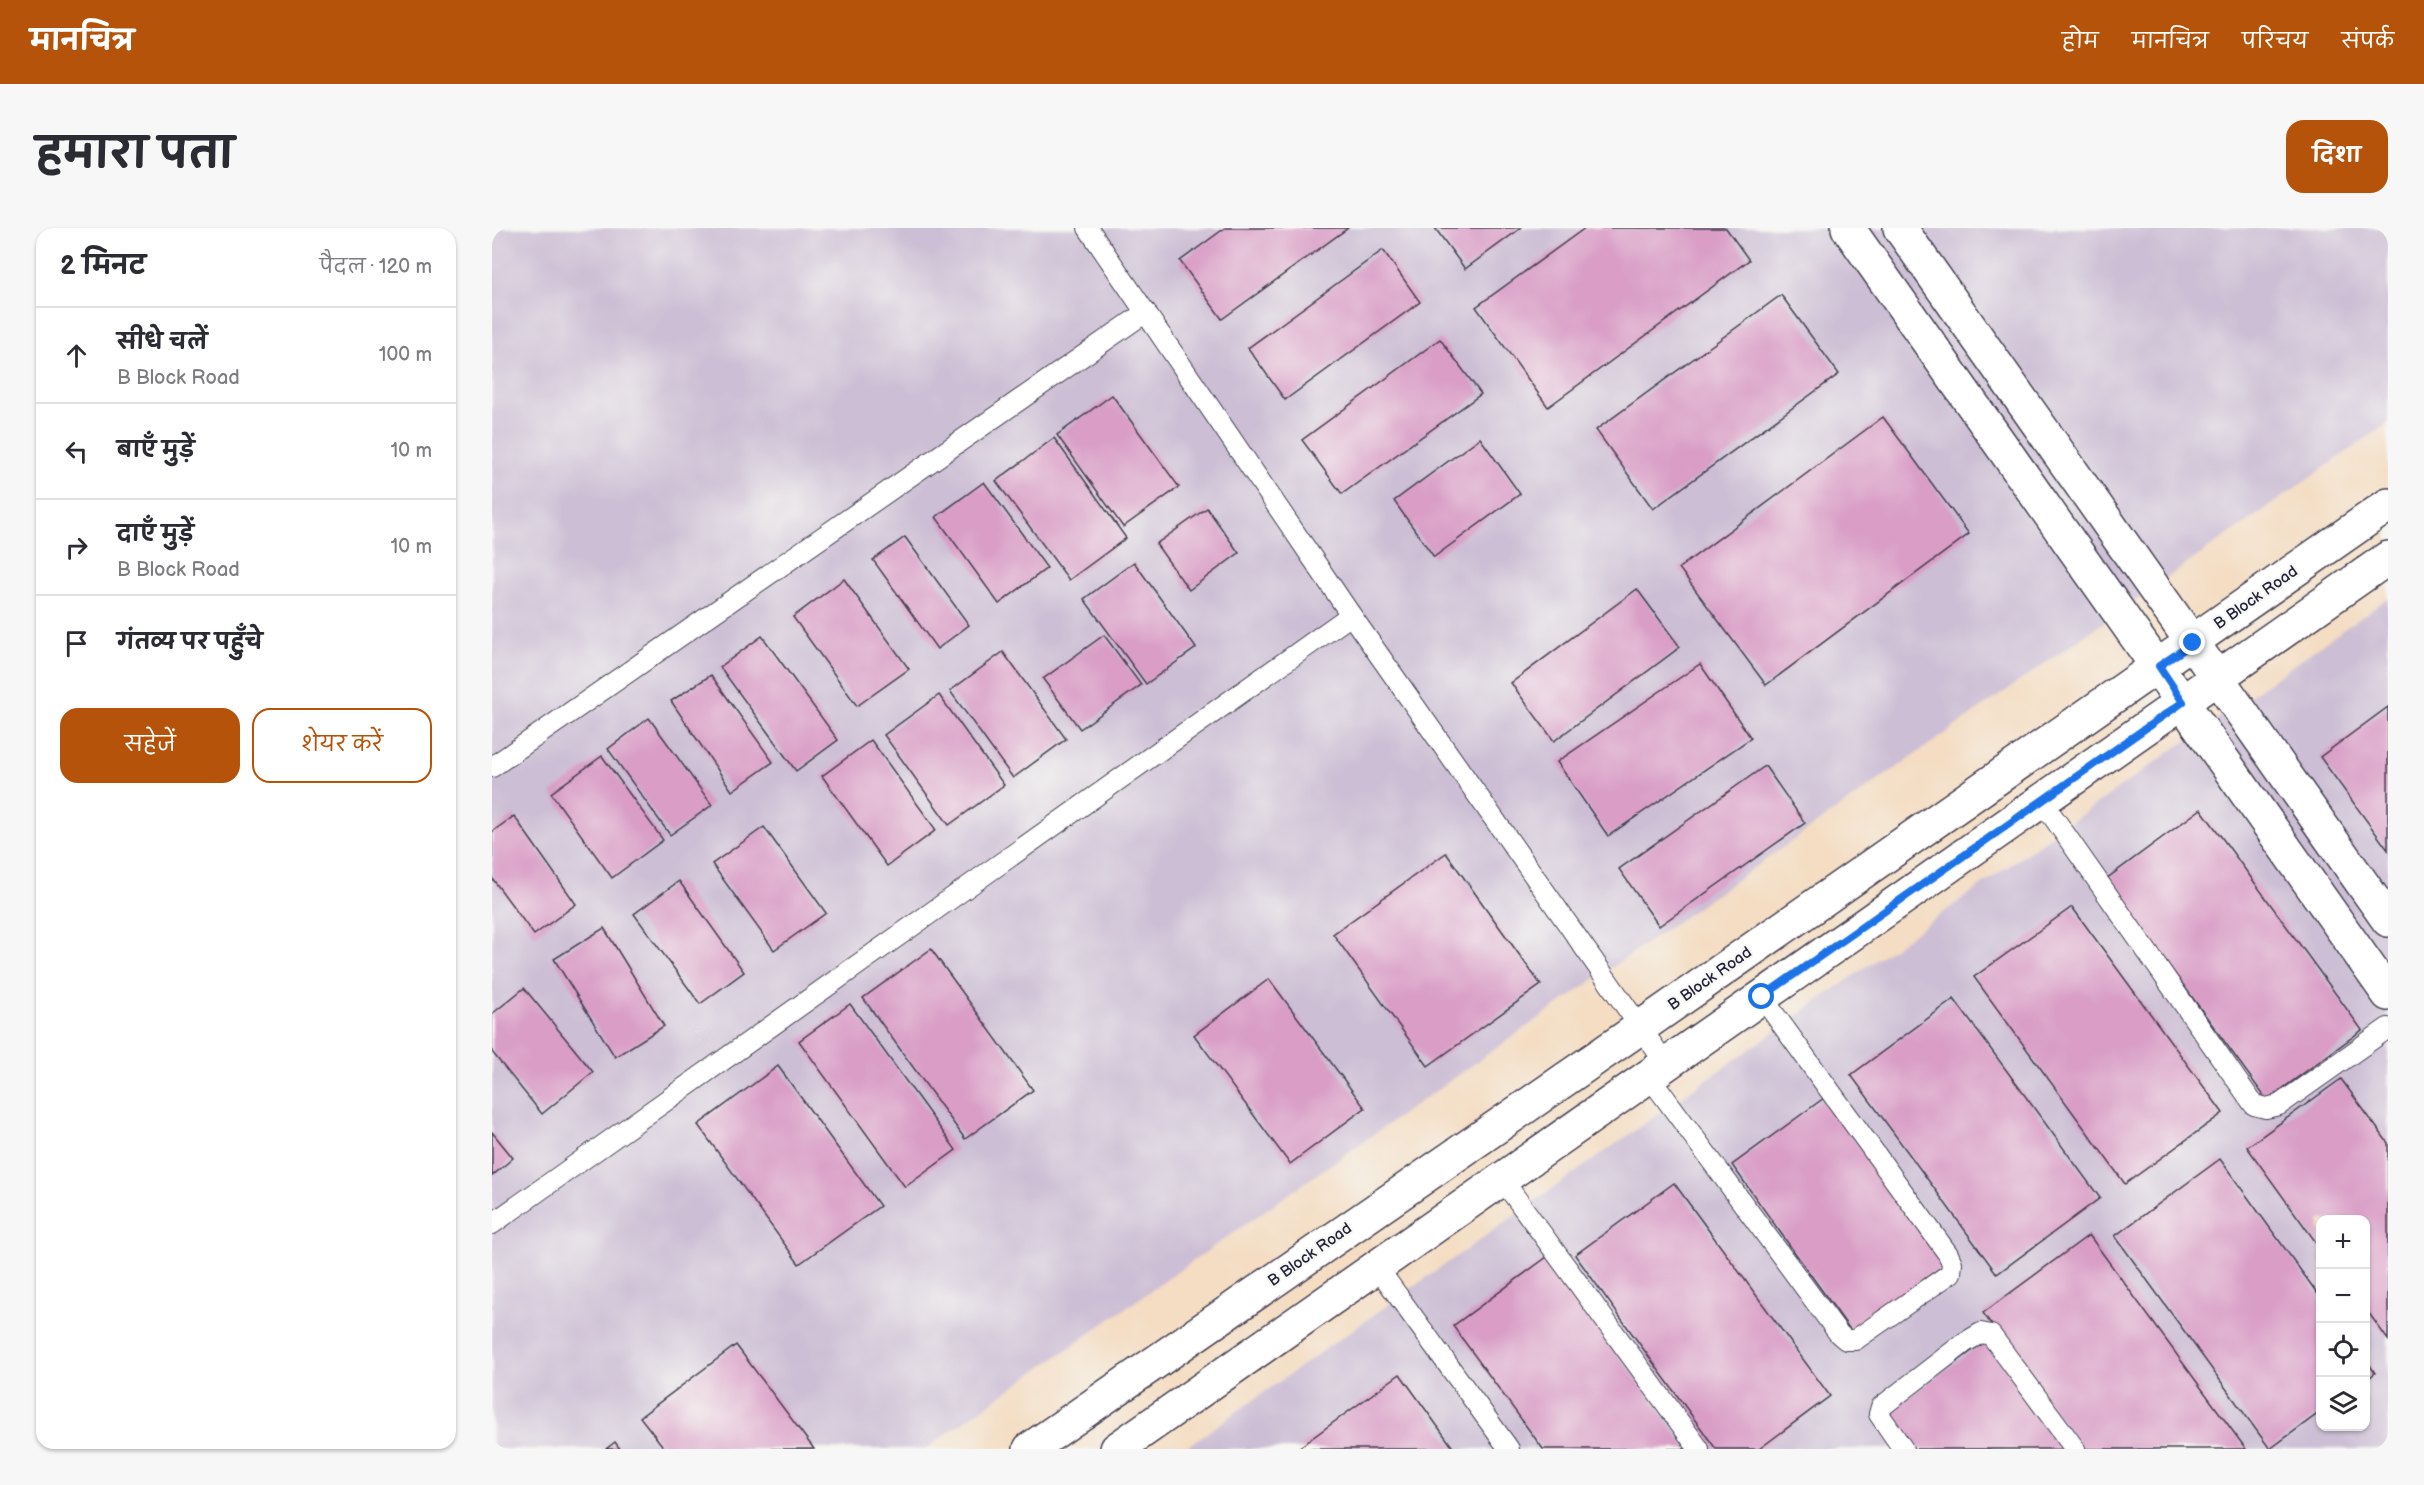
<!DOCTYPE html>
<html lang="hi">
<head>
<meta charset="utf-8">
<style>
  body { margin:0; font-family:"Balsamiq Sans","Playpen Sans Deva",sans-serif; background:#f7f7f7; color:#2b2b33 }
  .controls { position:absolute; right:18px; bottom:18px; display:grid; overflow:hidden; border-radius:12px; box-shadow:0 2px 4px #0004 }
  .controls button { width:54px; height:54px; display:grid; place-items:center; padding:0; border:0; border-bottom:2px solid #e1e1e2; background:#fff; color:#2b2b33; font:30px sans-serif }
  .stop { position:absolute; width:18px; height:18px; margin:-14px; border:4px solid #1a73e8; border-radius:50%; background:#fff }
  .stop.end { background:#1a73e8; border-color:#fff; box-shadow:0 2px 6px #0008 }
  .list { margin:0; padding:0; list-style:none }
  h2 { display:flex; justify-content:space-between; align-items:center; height:78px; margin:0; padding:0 24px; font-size:26px }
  h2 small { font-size:20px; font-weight:400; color:#7c7c81 }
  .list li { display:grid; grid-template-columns:39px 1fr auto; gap:18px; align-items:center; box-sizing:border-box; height:96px; padding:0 24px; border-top:2px solid #e1e1e2 }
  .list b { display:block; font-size:22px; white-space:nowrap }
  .list p { margin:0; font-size:20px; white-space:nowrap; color:#7c7c81 }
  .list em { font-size:20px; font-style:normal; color:#7c7c81 }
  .actions { display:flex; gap:12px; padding:18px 24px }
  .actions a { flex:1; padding:14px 0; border:2px solid #b45309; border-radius:18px; text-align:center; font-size:21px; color:#b45309 }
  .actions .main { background:#b45309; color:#fff }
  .icon { flex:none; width:33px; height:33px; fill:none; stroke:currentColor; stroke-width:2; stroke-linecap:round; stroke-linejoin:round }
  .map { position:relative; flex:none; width:1896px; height:1221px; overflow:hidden; border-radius:18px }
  header { display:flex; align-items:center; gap:36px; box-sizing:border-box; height:84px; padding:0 30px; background:#b45309; color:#fff }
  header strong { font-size:28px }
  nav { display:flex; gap:33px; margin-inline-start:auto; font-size:21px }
  .intro { display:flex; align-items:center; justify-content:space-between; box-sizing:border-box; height:144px; padding:0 36px }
  h1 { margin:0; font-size:42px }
  .button { padding:15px 27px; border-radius:18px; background:#b45309; color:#fff; font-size:21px; font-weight:700 }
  main { display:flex; gap:36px; padding:0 36px }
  aside { flex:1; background:#fff; border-radius:18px; box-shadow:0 2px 4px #0004 }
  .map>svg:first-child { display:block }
  .industrial { fill:#ccbed4; fill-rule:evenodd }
  .building { fill:#d99dc6 }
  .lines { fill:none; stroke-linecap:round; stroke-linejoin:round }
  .service-casing { stroke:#423e4f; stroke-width:22 }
  .tertiary-casing { stroke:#423e4f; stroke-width:36 }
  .service { stroke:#fff; stroke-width:20 }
  .tertiary { stroke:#fff; stroke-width:33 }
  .route { stroke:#1a73e8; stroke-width:8 }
  .labels { text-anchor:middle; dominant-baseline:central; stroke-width:4.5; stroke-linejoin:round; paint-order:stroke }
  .street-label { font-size:16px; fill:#22223b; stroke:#f6f6f2 }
</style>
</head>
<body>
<header>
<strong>मानचित्र</strong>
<nav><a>होम</a><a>मानचित्र</a><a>परिचय</a><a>संपर्क</a></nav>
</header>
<div class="intro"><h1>हमारा पता</h1><a class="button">दिशा</a></div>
<main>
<aside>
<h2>2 मिनट<small>पैदल · 120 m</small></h2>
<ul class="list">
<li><svg class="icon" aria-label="ahead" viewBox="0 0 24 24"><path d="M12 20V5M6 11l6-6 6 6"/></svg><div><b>सीधे चलें</b><p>B Block Road</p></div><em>100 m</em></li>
<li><svg class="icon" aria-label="left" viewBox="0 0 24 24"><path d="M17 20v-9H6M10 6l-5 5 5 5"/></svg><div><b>बाएँ मुड़ें</b></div><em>10 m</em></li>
<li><svg class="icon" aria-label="right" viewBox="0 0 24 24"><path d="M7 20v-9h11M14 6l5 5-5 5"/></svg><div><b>दाएँ मुड़ें</b><p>B Block Road</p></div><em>10 m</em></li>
<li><svg class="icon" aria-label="arrive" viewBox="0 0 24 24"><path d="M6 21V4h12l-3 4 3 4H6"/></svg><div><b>गंतव्य पर पहुँचे</b></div></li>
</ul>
<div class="actions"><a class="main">सहेजें</a><a>शेयर करें</a></div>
</aside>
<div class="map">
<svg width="1896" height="1221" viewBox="0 0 1896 1221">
  <rect width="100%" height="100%" fill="#f6f6f2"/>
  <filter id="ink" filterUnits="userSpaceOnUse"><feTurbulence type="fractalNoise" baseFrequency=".0167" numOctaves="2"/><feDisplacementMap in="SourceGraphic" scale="12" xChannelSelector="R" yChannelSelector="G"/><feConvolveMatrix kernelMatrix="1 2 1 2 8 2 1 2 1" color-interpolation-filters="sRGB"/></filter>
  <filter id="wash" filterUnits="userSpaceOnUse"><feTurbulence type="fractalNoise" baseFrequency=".008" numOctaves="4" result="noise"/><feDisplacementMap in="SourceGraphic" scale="24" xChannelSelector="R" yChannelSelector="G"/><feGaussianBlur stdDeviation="1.35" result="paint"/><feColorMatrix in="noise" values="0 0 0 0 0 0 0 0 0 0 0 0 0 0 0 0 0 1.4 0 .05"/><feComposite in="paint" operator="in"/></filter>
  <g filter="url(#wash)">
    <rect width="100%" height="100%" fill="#f4ddc3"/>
    <g class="industrial">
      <path d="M0,0H1896V195L433,1221H0Z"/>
      <path d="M1896,370V1221H692ZM1828,992H1874V1198H1828Z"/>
    </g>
    <g id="blocks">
      <g class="building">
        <path d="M733,0H856L730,91L688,33Z"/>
        <path d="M943,0H1029L973,41Z"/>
        <path d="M1093,0H1234L1257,32L1056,179L984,79Z"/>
        <path d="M891,22L928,74L793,172L756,120Z"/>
        <path d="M1289,67L1347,146L1161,281L1104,202Z"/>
        <path d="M948,111L989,166L850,266L810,212Z"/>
        <path d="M620,167L687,259L631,299L565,207Z"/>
        <path d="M1391,189L1477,306L1274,457L1187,340Z"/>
        <path d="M562,210L634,310L577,352L504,253Z"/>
        <path d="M988,210L1028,266L942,329L902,273Z"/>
        <path d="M492,254L555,340L507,376L444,289Z"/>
        <path d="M715,280L747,325L697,362L664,316Z"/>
        <path d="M413,309L477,397L445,421L381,332Z"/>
        <path d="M642,334L704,420L654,456L592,371Z"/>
        <path d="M352,351L417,441L365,478L301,389Z"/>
        <path d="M1145,361L1188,419L1062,513L1019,455Z"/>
        <path d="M612,407L649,457L588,501L551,451Z"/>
        <path d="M270,408L346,512L304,543L228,439Z"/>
        <path d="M511,424L574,511L521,550L458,463Z"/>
        <path d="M1208,436L1259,510L1116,608L1065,534Z"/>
        <path d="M219,447L281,534L240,563L179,473Z"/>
        <path d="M447,467L512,557L457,597L392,507Z"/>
        <path d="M1896,479V622L1828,529Z"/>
        <path d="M157,490L220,577L178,607L116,521Z"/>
        <path d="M379,512L444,602L395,638L330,548Z"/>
        <path d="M110,528L171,612L120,650L59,565Z"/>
        <path d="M1273,538L1313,595L1167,698L1127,641Z"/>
        <path d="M1709,581L1870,802L1775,872L1614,651Z"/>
        <path d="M22,588L84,676L42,707L0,650V604Z"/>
        <path d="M272,599L334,685L282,722L220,636Z"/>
        <path d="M954,625L1049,757L936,838L841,706Z"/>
        <path d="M187,653L252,744L208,776L142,686Z"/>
        <path d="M1580,679L1731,885L1633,956L1482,749Z"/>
        <path d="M112,700L172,798L123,829L62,731Z"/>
        <path d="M439,721L541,862L473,911L371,770Z"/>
        <path d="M777,751L873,880L798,936L702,807Z"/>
        <path d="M32,760L101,844L50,886L0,824V786Z"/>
        <path d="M1462,771L1608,970L1505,1046L1359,847Z"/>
        <path d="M358,776L464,922L413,959L307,813Z"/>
        <path d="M286,838L388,978L307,1036L206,897Z"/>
        <path d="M1849,851L1896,915V1112L1874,1081V992H1828V1020L1755,919Z"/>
        <path d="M1332,870L1452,1037L1359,1103L1240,937Z"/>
        <path d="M0,904L21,930L0,948Z"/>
        <path d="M1728,931L1828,1069V1184L1778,1221L1623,1008Z"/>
        <path d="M1182,955L1338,1168L1267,1221H1224L1083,1027Z"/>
        <path d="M1597,1007L1754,1221H1590L1491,1085Z"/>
        <path d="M1055,1029L1195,1221H1051L961,1098Z"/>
        <path d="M1495,1112L1575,1221H1418L1393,1186Z"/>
        <path d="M244,1117L322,1221H173L148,1189Z"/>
        <path d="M1874,1131L1883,1145L1874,1152Z"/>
        <path d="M908,1146L962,1221H805Z"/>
        <path d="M123,1214L128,1221H114Z"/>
      </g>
    </g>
  </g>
  <g filter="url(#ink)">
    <use href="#blocks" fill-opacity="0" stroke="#423e4f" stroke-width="1.5"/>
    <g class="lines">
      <g class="service-casing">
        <g id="service">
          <path d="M596,0L859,387L1174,836"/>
          <path d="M0,539L654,84"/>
          <path d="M1550,573L1762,877L1774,880L1787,877L1896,800"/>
          <path d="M1157,848L1347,1106L1354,1112H1363L1459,1045L1460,1035L1456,1026L1270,769"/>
          <path d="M1010,951L1207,1221"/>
          <path d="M0,996L859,387"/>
          <path d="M885,1039L1017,1221"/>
          <path d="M1411,1221L1387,1186L1389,1179L1472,1115L1489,1105L1499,1107L1583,1221"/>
        </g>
      </g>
      <g class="tertiary-casing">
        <g id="tertiary">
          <path d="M1356,0L1896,766"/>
          <path d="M1408,0L1896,692"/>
          <path d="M538,1221L1149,799L1896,277"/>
          <path d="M625,1221L1896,330"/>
        </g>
      </g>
      <use href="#service" class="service"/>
      <use href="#tertiary" class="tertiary"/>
    </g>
  </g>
  <g class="lines" filter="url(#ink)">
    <path class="route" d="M1270,769L1691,474L1667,438L1701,415"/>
  </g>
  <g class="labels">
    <g class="street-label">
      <text transform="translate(1764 370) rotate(-35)">B Block Road</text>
      <text transform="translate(1218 751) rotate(-35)">B Block Road</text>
      <text transform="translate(818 1027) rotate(-35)">B Block Road</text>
    </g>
  </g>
</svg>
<div class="controls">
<button>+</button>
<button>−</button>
<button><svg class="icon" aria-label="locate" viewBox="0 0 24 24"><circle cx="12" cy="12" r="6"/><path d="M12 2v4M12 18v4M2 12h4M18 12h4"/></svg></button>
<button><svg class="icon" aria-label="layers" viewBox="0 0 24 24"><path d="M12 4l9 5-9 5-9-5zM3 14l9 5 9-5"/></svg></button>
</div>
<div class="stop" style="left:1270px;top:769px"></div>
<div class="stop end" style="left:1701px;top:415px"></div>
</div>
</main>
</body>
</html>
